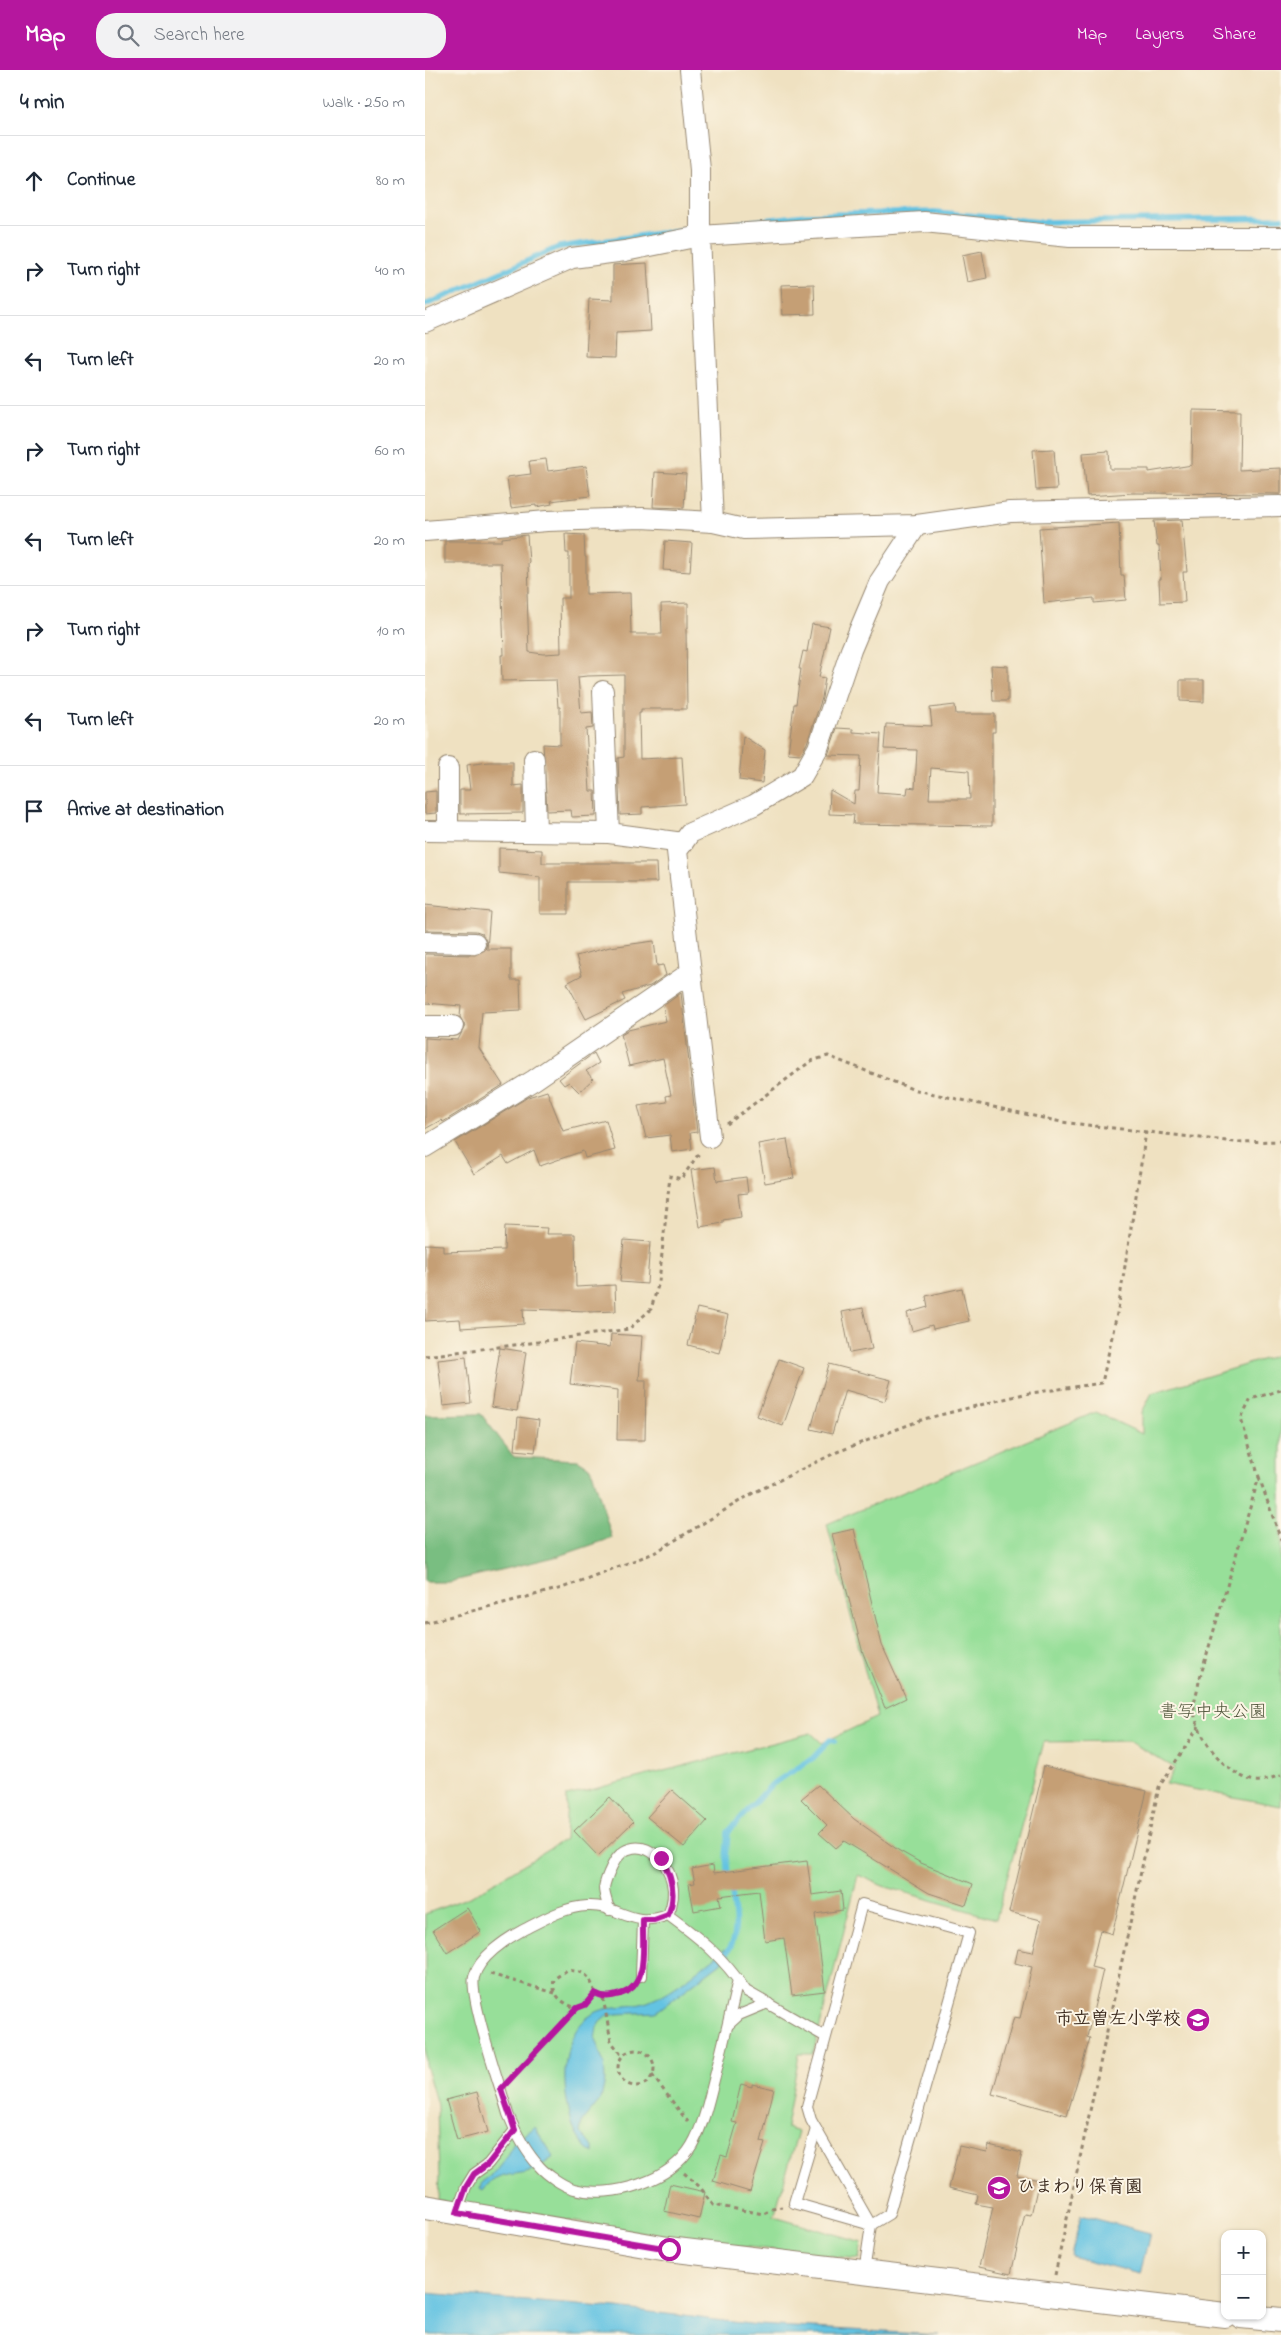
<!DOCTYPE html>
<html lang="en">
<head>
<meta charset="utf-8">
<style>
  body { margin:0; font-family:"Indie Flower","Klee One",sans-serif; background:#f2f2f3; color:#1f2937 }
  .controls { position:absolute; right:15px; bottom:15px; display:grid; overflow:hidden; border-radius:10px; box-shadow:0 1px 4px #0004 }
  .controls button { width:45px; height:45px; display:grid; place-items:center; padding:0; border:0; border-bottom:1px solid #e0e1e3; background:#fff; color:#1f2937; font:25px sans-serif }
  .stop { position:absolute; width:15px; height:15px; margin:-11px; border:4px solid #b5179e; border-radius:50%; background:#fff }
  .stop.end { background:#b5179e; border-color:#fff; box-shadow:0 1px 5px #0008 }
  .list { margin:0; padding:0; list-style:none }
  h2 { display:flex; justify-content:space-between; align-items:center; height:65px; margin:0; padding:0 20px; font-size:21px }
  h2 small { font-size:16px; font-weight:400; color:#747a83 }
  .list li { display:grid; grid-template-columns:32px 1fr auto; gap:15px; align-items:center; box-sizing:border-box; height:90px; padding:0 20px; border-top:1px solid #e0e1e3 }
  .list b { display:block; font-size:19px; white-space:nowrap }
  .list em { font-size:16px; font-style:normal; color:#747a83 }
  .icon { flex:none; width:28px; height:28px; fill:none; stroke:currentColor; stroke-width:2; stroke-linecap:round; stroke-linejoin:round }
  .map { position:relative; flex:none; width:856px; height:2265px; overflow:hidden }
  header { display:flex; align-items:center; gap:30px; box-sizing:border-box; height:70px; padding:0 25px; background:#b5179e; color:#fff }
  header strong { font-size:24px }
  nav { display:flex; gap:28px; margin-inline-start:auto; font-size:18px }
  .search { width:350px; height:45px; background:#f2f2f3; display:flex; align-items:center; gap:12px; box-sizing:border-box; padding:0 18px; border-radius:20px; color:#747a83; font-size:19px }
  main { display:flex }
  aside { flex:1; background:#fff }
  .map>svg:first-child { display:block }
  .green { fill:#97df99; stroke:#69845c }
  .forest { fill:#79be81; stroke:#5a7450 }
  .water { fill:#64c3e2; stroke:#507680 }
  .lines { fill:none; stroke-linecap:round; stroke-linejoin:round }
  .stream { stroke:#64c3e2; stroke-width:5.5 }
  .building { fill:#c59f75; fill-rule:evenodd }
  .service-casing { stroke:#958670; stroke-width:12 }
  .minor-casing { stroke:#958670; stroke-width:22 }
  .tertiary-casing { stroke:#958670; stroke-width:26 }
  .path { stroke:#958670; stroke-width:3; stroke-dasharray:4 4; stroke-linecap:butt }
  .service { stroke:#fff; stroke-width:10 }
  .minor { stroke:#fff; stroke-width:20 }
  .tertiary { stroke:#fff; stroke-width:24 }
  .route { stroke:#b5179e; stroke-width:6 }
  .labels { text-anchor:middle; dominant-baseline:central; stroke-width:4; stroke-linejoin:round; paint-order:stroke }
  .park-label { font-size:18px; fill:#52573d; stroke:#fcf5e5 }
  .poi-label { font-size:18px; font-weight:bold; fill:#3b2a1e; stroke:#fcf5e5; text-anchor:end }
</style>
</head>
<body>
<header>
<strong>Map</strong>
<div class="search"><svg class="icon" aria-label="search" viewBox="0 0 24 24"><circle cx="10" cy="10" r="6"/><path d="M15 15l6 6"/></svg>Search here</div>
<nav><a>Map</a><a>Layers</a><a>Share</a></nav>
</header>
<main>
<aside>
<h2>4 min<small>Walk · 250 m</small></h2>
<ul class="list">
<li><svg class="icon" aria-label="ahead" viewBox="0 0 24 24"><path d="M12 20V5M6 11l6-6 6 6"/></svg><div><b>Continue</b></div><em>80 m</em></li>
<li><svg class="icon" aria-label="right" viewBox="0 0 24 24"><path d="M7 20v-9h11M14 6l5 5-5 5"/></svg><div><b>Turn right</b></div><em>40 m</em></li>
<li><svg class="icon" aria-label="left" viewBox="0 0 24 24"><path d="M17 20v-9H6M10 6l-5 5 5 5"/></svg><div><b>Turn left</b></div><em>20 m</em></li>
<li><svg class="icon" aria-label="right" viewBox="0 0 24 24"><path d="M7 20v-9h11M14 6l5 5-5 5"/></svg><div><b>Turn right</b></div><em>60 m</em></li>
<li><svg class="icon" aria-label="left" viewBox="0 0 24 24"><path d="M17 20v-9H6M10 6l-5 5 5 5"/></svg><div><b>Turn left</b></div><em>20 m</em></li>
<li><svg class="icon" aria-label="right" viewBox="0 0 24 24"><path d="M7 20v-9h11M14 6l5 5-5 5"/></svg><div><b>Turn right</b></div><em>10 m</em></li>
<li><svg class="icon" aria-label="left" viewBox="0 0 24 24"><path d="M17 20v-9H6M10 6l-5 5 5 5"/></svg><div><b>Turn left</b></div><em>20 m</em></li>
<li><svg class="icon" aria-label="arrive" viewBox="0 0 24 24"><path d="M6 21V4h12l-3 4 3 4H6"/></svg><div><b>Arrive at destination</b></div></li>
</ul>
</aside>
<div class="map">
<svg width="856" height="2265" viewBox="0 0 856 2265">
  <rect width="100%" height="100%" fill="#fcf5e5"/>
  <filter id="ink" filterUnits="userSpaceOnUse"><feTurbulence type="fractalNoise" baseFrequency=".02" numOctaves="2"/><feDisplacementMap in="SourceGraphic" scale="10" xChannelSelector="R" yChannelSelector="G"/><feConvolveMatrix kernelMatrix="1 2 1 2 8 2 1 2 1" color-interpolation-filters="sRGB"/></filter>
  <filter id="wash" filterUnits="userSpaceOnUse"><feTurbulence type="fractalNoise" baseFrequency=".0096" numOctaves="4" result="noise"/><feDisplacementMap in="SourceGraphic" scale="20" xChannelSelector="R" yChannelSelector="G"/><feGaussianBlur stdDeviation="1.12" result="paint"/><feColorMatrix in="noise" values="0 0 0 0 0 0 0 0 0 0 0 0 0 0 0 0 0 1.4 0 .05"/><feComposite in="paint" operator="in"/></filter>
  <g filter="url(#wash)">
    <rect width="100%" height="100%" fill="#efe1c1"/>
    <path class="green" d="M856,1284V1736L741,1714L750,1698L704,1671L619,1672L571,1849L458,1816L433,1805L388,1984H374L361,2057L373,2061L349,2147L437,2172L434,2189L295,2174L13,2131L14,2108L12,2035L0,1994V1844L47,1826L140,1769L142,1726L386,1663L397,1673L452,1647L402,1454L671,1342L717,1364V1342L727,1323Z"/>
    <path class="forest" d="M56,1344L89,1387L153,1390L166,1398L187,1468L134,1486L24,1512H0V1345Z"/>
    <g class="water">
      <path d="M300,1879L305,1886L231,1942L192,1944L182,1946L175,1952L172,1957L170,1969L179,1993L180,2010L176,2029L157,2052L155,2063L169,2077V2083C148,2069 147,2054 142,2031C136,1998 141,1949 180,1939C195,1935 212,1937 225,1931C252,1920 277,1896 300,1879Z"/>
      <path d="M110,2057L129,2087C122,2091 113,2099 105,2101C87,2106 70,2103 58,2120L55,2118L57,2112L73,2100L89,2073Z"/>
      <path d="M656,2145L725,2163L715,2204L646,2186Z"/>
      <path d="M0,2223L192,2238L333,2255L515,2265H0Z"/>
    </g>
    <g class="lines">
      <g class="stream">
        <path d="M298,155L381,145L511,142L615,152L856,148"/>
        <path d="M0,235L134,177L257,160"/>
        <path d="M304,1808L301,1788L303,1762L346,1715L388,1688L405,1670L410,1671"/>
        <path d="M302,1882C316,1865 309,1838 306,1818"/>
      </g>
    </g>
    <g id="blocks">
      <g class="building">
        <path d="M557,181L562,208L542,212L537,185Z"/>
        <path d="M222,193L226,261L191,263L190,288L161,287L164,229L188,230V195Z"/>
        <path d="M389,214L390,244L358,245L356,215Z"/>
        <path d="M768,340L815,341L814,400L856,398V424L707,423L662,426L658,383L684,381L685,399H724V402L767,395Z"/>
        <path d="M629,379L632,419L611,420L608,380Z"/>
        <path d="M121,389L123,401L161,396L165,426L126,431L127,434L111,437V435L86,438L82,407L106,404L104,391Z"/>
        <path d="M230,402L261,404L259,438L228,437Z"/>
        <path d="M757,450L762,502H758L760,532L735,533L734,509H736L734,476H732L729,451Z"/>
        <path d="M694,453L696,505H699L701,530L669,533V528L619,533L614,458Z"/>
        <path d="M140,464L159,465L160,487H161V524L205,523L206,564H237L236,534L263,533V559H261L262,639H216V643H214L215,689L257,687L260,734L217,737V744L195,745L193,688L199,687V605L162,606L153,607L156,643L167,642L168,658L161,659L165,721H170L171,746L147,747L146,740L122,741L118,674L135,675V637H133L131,610L77,611L76,585H79L76,493H20V471H77V468L102,465L104,492L103,493L104,523H102L104,582L118,584L136,583L135,528H144V483H141Z"/>
        <path d="M240,471L267,473L265,502L238,500Z"/>
        <path d="M387,554L405,557L394,607L400,608L397,628L382,673L376,684L363,683L369,634H371L376,599H374L378,581L382,582Z"/>
        <path d="M566,595L583,596V631H568Z"/>
        <path d="M755,610H779V632L755,631Z"/>
        <path d="M530,635L531,644H570V662H567V756L428,754L429,745L404,744L405,720L429,734L430,721H434L436,686L403,685L412,658L428,659V662L456,664L452,722L482,724L483,717L490,718L492,680L459,679L461,654L507,656L505,638ZM506,698L544,701L545,729H504Z"/>
        <path d="M318,666L340,680L337,713L314,710Z"/>
        <path d="M64,692H88V716L98,715V743L35,744V720H45L42,695Z"/>
        <path d="M11,721V743L0,744V722Z"/>
        <path d="M74,778L117,780V793H231L232,812H143V844H115V807L74,803Z"/>
        <path d="M0,835L65,842L62,879H86V910H95L96,940L57,942L54,978L78,1015L18,1052L16,1050L0,1059V968L33,970L40,956L35,947L36,936L0,933V884L50,885L60,880L62,873L57,863L51,861L0,860Z"/>
        <path d="M229,871L232,896L238,895L241,905L225,916L197,924L200,930L161,949L142,913L157,905L151,886L185,877Z"/>
        <path d="M256,923L272,1062L265,1063L267,1079L247,1082L245,1065L221,1068L213,1036L242,1032L241,1026L246,1025L238,988L204,996L196,964L203,960L241,951L238,936Z"/>
        <path d="M169,983L174,993L161,1001L168,1009L154,1022L144,1012L139,1015L134,1009Z"/>
        <path d="M122,1021L138,1061L181,1050L190,1080L160,1088L158,1081L115,1096L109,1080L83,1094L78,1086L49,1104L30,1072L103,1027Z"/>
        <path d="M362,1069L369,1108L340,1113L333,1074Z"/>
        <path d="M290,1097L292,1111L321,1107L323,1123L313,1124L316,1147L298,1150V1153L275,1157L266,1100Z"/>
        <path d="M80,1156L122,1158L121,1164H150L151,1217L190,1215L191,1241L164,1242V1241L98,1239L99,1254L36,1258L35,1249L0,1251V1174L18,1175V1182L79,1180Z"/>
        <path d="M199,1170L225,1172L222,1214L195,1212Z"/>
        <path d="M537,1218L544,1251L508,1259L507,1255L487,1261L482,1243L503,1237L501,1226Z"/>
        <path d="M272,1238L303,1245L294,1283L263,1275Z"/>
        <path d="M438,1238L447,1279L425,1283L417,1242Z"/>
        <path d="M186,1264L217,1266L214,1310H221L220,1370H192L193,1320L145,1314L150,1273L185,1277Z"/>
        <path d="M75,1278L101,1282L92,1341L66,1337Z"/>
        <path d="M41,1287L46,1333L18,1336L13,1290Z"/>
        <path d="M354,1289L379,1298L358,1356L332,1346Z"/>
        <path d="M404,1294L466,1310L460,1331L420,1320L407,1364L386,1359Z"/>
        <path d="M93,1347L114,1350L110,1382L90,1380Z"/>
        <path d="M429,1459L457,1575L481,1628L460,1638L438,1583L407,1464Z"/>
        <path d="M619,1696L722,1721L687,1864L675,1860L666,1897L678,1900L662,1967L665,1968L642,2045L567,2024L589,1947L595,1948L607,1897L590,1893L593,1879L608,1882L616,1850L584,1842Z"/>
        <path d="M393,1715L429,1749L473,1780L496,1793L548,1814L541,1835L504,1823L419,1771L411,1778L394,1763L402,1755L376,1729Z"/>
        <path d="M247,1720L282,1751L259,1777L222,1747Z"/>
        <path d="M185,1727L208,1752L173,1786L149,1761Z"/>
        <path d="M382,1791L387,1825L416,1821L418,1840L390,1844L400,1921L367,1925L359,1868L340,1871L334,1821L294,1826L296,1836L269,1841L264,1814L270,1813L267,1799L288,1795L289,1803Z"/>
        <path d="M42,1838L56,1861L22,1883L8,1860Z"/>
        <path d="M316,2014L327,2017V2014L349,2019L336,2072L340,2073L325,2122L288,2111L296,2085L302,2087L312,2053L307,2052Z"/>
        <path d="M52,2022L63,2062L32,2070L21,2030Z"/>
        <path d="M564,2075L597,2083L592,2105L614,2110L606,2145L600,2144L586,2204L554,2197L568,2137L551,2134L553,2125L524,2118L534,2076L562,2082Z"/>
        <path d="M245,2114L280,2122L274,2149L239,2141Z"/>
      </g>
    </g>
  </g>
  <g filter="url(#ink)">
    <use href="#blocks" fill-opacity="0" stroke="#958670" stroke-width="1"/>
    <g class="lines">
      <g class="service-casing">
        <g id="service">
          <path d="M184,1840C183,1834 179,1825 179,1818C180,1811 184,1802 187,1796C209,1751 265,1797 243,1845"/>
          <path d="M216,1906L218,1850"/>
          <path d="M313,1909C306,1942 298,1974 290,2006C284,2029 279,2054 267,2075C246,2111 188,2129 149,2119C138,2116 122,2105 114,2096C101,2082 90,2061 83,2044C76,2018 44,1928 49,1907C54,1887 81,1869 98,1860C118,1850 139,1837 162,1836C194,1834 205,1859 243,1845C277,1870 297,1886 321,1921L401,1967L382,2036L386,2050L446,2155L464,2144L544,1863L437,1834L401,1967"/>
          <path d="M303,1955L314,1945L343,1933"/>
          <path d="M391,2059L369,2133L446,2155L439,2202"/>
          <path d="M32,2142L41,2117L49,2104L63,2094L90,2060"/>
        </g>
      </g>
      <g class="minor-casing">
        <g id="minor">
          <path d="M265,0L275,100V166L288,452"/>
          <path d="M0,252L147,188L200,181L275,166L499,152L645,167H856"/>
          <path d="M0,461L122,451L217,448L288,452L319,459L492,455L585,442L856,436"/>
          <path d="M178,621L184,763"/>
          <path d="M109,689L111,762"/>
          <path d="M0,761L184,763L258,773"/>
          <path d="M23,761V698"/>
          <path d="M0,872L50,873"/>
          <path d="M0,956H28"/>
          <path d="M285,1067L252,781L265,763L329,735L377,706L393,678L426,580L455,511L492,455"/>
          <path d="M0,1077L109,1010L266,902"/>
        </g>
      </g>
      <g class="tertiary-casing">
        <g id="tertiary">
          <path d="M0,2137L243,2179L800,2245"/>
          <path d="M816,2246L856,2250"/>
        </g>
      </g>
      <g class="path">
        <path d="M302,1054L386,991L403,986L487,1019L636,1052L810,1072L856,1071"/>
        <path d="M0,1286L113,1272L204,1259L226,1239L234,1212L245,1106L256,1109L275,1082"/>
        <path d="M856,1320L826,1329L816,1349L834,1407L774,1611C773,1620 768,1632 769,1641C773,1669 802,1706 830,1711C837,1712 849,1707 856,1705"/>
        <path d="M834,1407L856,1470"/>
        <path d="M0,1553L137,1518L229,1483L328,1423L412,1382L499,1349L599,1324L677,1313L694,1234L721,1062"/>
        <path d="M65,1904L130,1923"/>
        <path d="M170,1923C181,1930 201,1927 210,1916"/>
        <path d="M178,1928L186,1971L197,1986"/>
        <circle cx="211" cy="1998" r="18"/>
        <path d="M227,2005L263,2052"/>
        <path d="M87,2007L151,1938L160,1935L170,1923C164,1905 162,1902 142,1900L129,1909C126,1925 137,1933 151,1938"/>
        <path d="M259,2103L275,2117L288,2135L339,2144L347,2139L357,2137"/>
        <path d="M630,2205L734,1717L774,1656"/>
      </g>
      <use href="#service" class="service"/>
      <use href="#minor" class="minor"/>
      <use href="#tertiary" class="tertiary"/>
    </g>
  </g>
  <g class="lines" filter="url(#ink)">
    <path class="route" d="M236,1788C247,1806 252,1825 243,1845L229,1850H218C217,1874 225,1917 195,1924C185,1927 179,1928 170,1923L160,1935L152,1938L76,2019L90,2060L63,2094L49,2104L41,2117L32,2143L244,2179"/>
  </g>
  <defs>
    <g id="school-disc" transform="scale(1.25)"><circle r="9.5" fill="#b5179e" stroke="#fcf5e5"/><path d="M0-5L7-2L0 1L-7-2ZM-4 1L0 2.5L4 1V4Q0 6-4 4Z" fill="#fff"/></g>
  </defs>
  <g fill-rule="evenodd">
    <use href="#school-disc" x="773" y="1950"/>
    <use href="#school-disc" x="574" y="2118"/>
  </g>
  <g class="labels">
    <g class="park-label">
      <text x="788" y="1643">書写中央公園</text>
    </g>
    <g class="poi-label">
      <text x="756" y="1950">市立曽左小学校</text>
      <text x="592" y="2118" text-anchor="start">ひまわり保育園</text>
    </g>
  </g>
</svg>
<div class="controls">
<button>+</button>
<button>−</button>
</div>
<div class="stop" style="left:244px;top:2179px"></div>
<div class="stop end" style="left:236px;top:1788px"></div>
</div>
</main>
</body>
</html>
